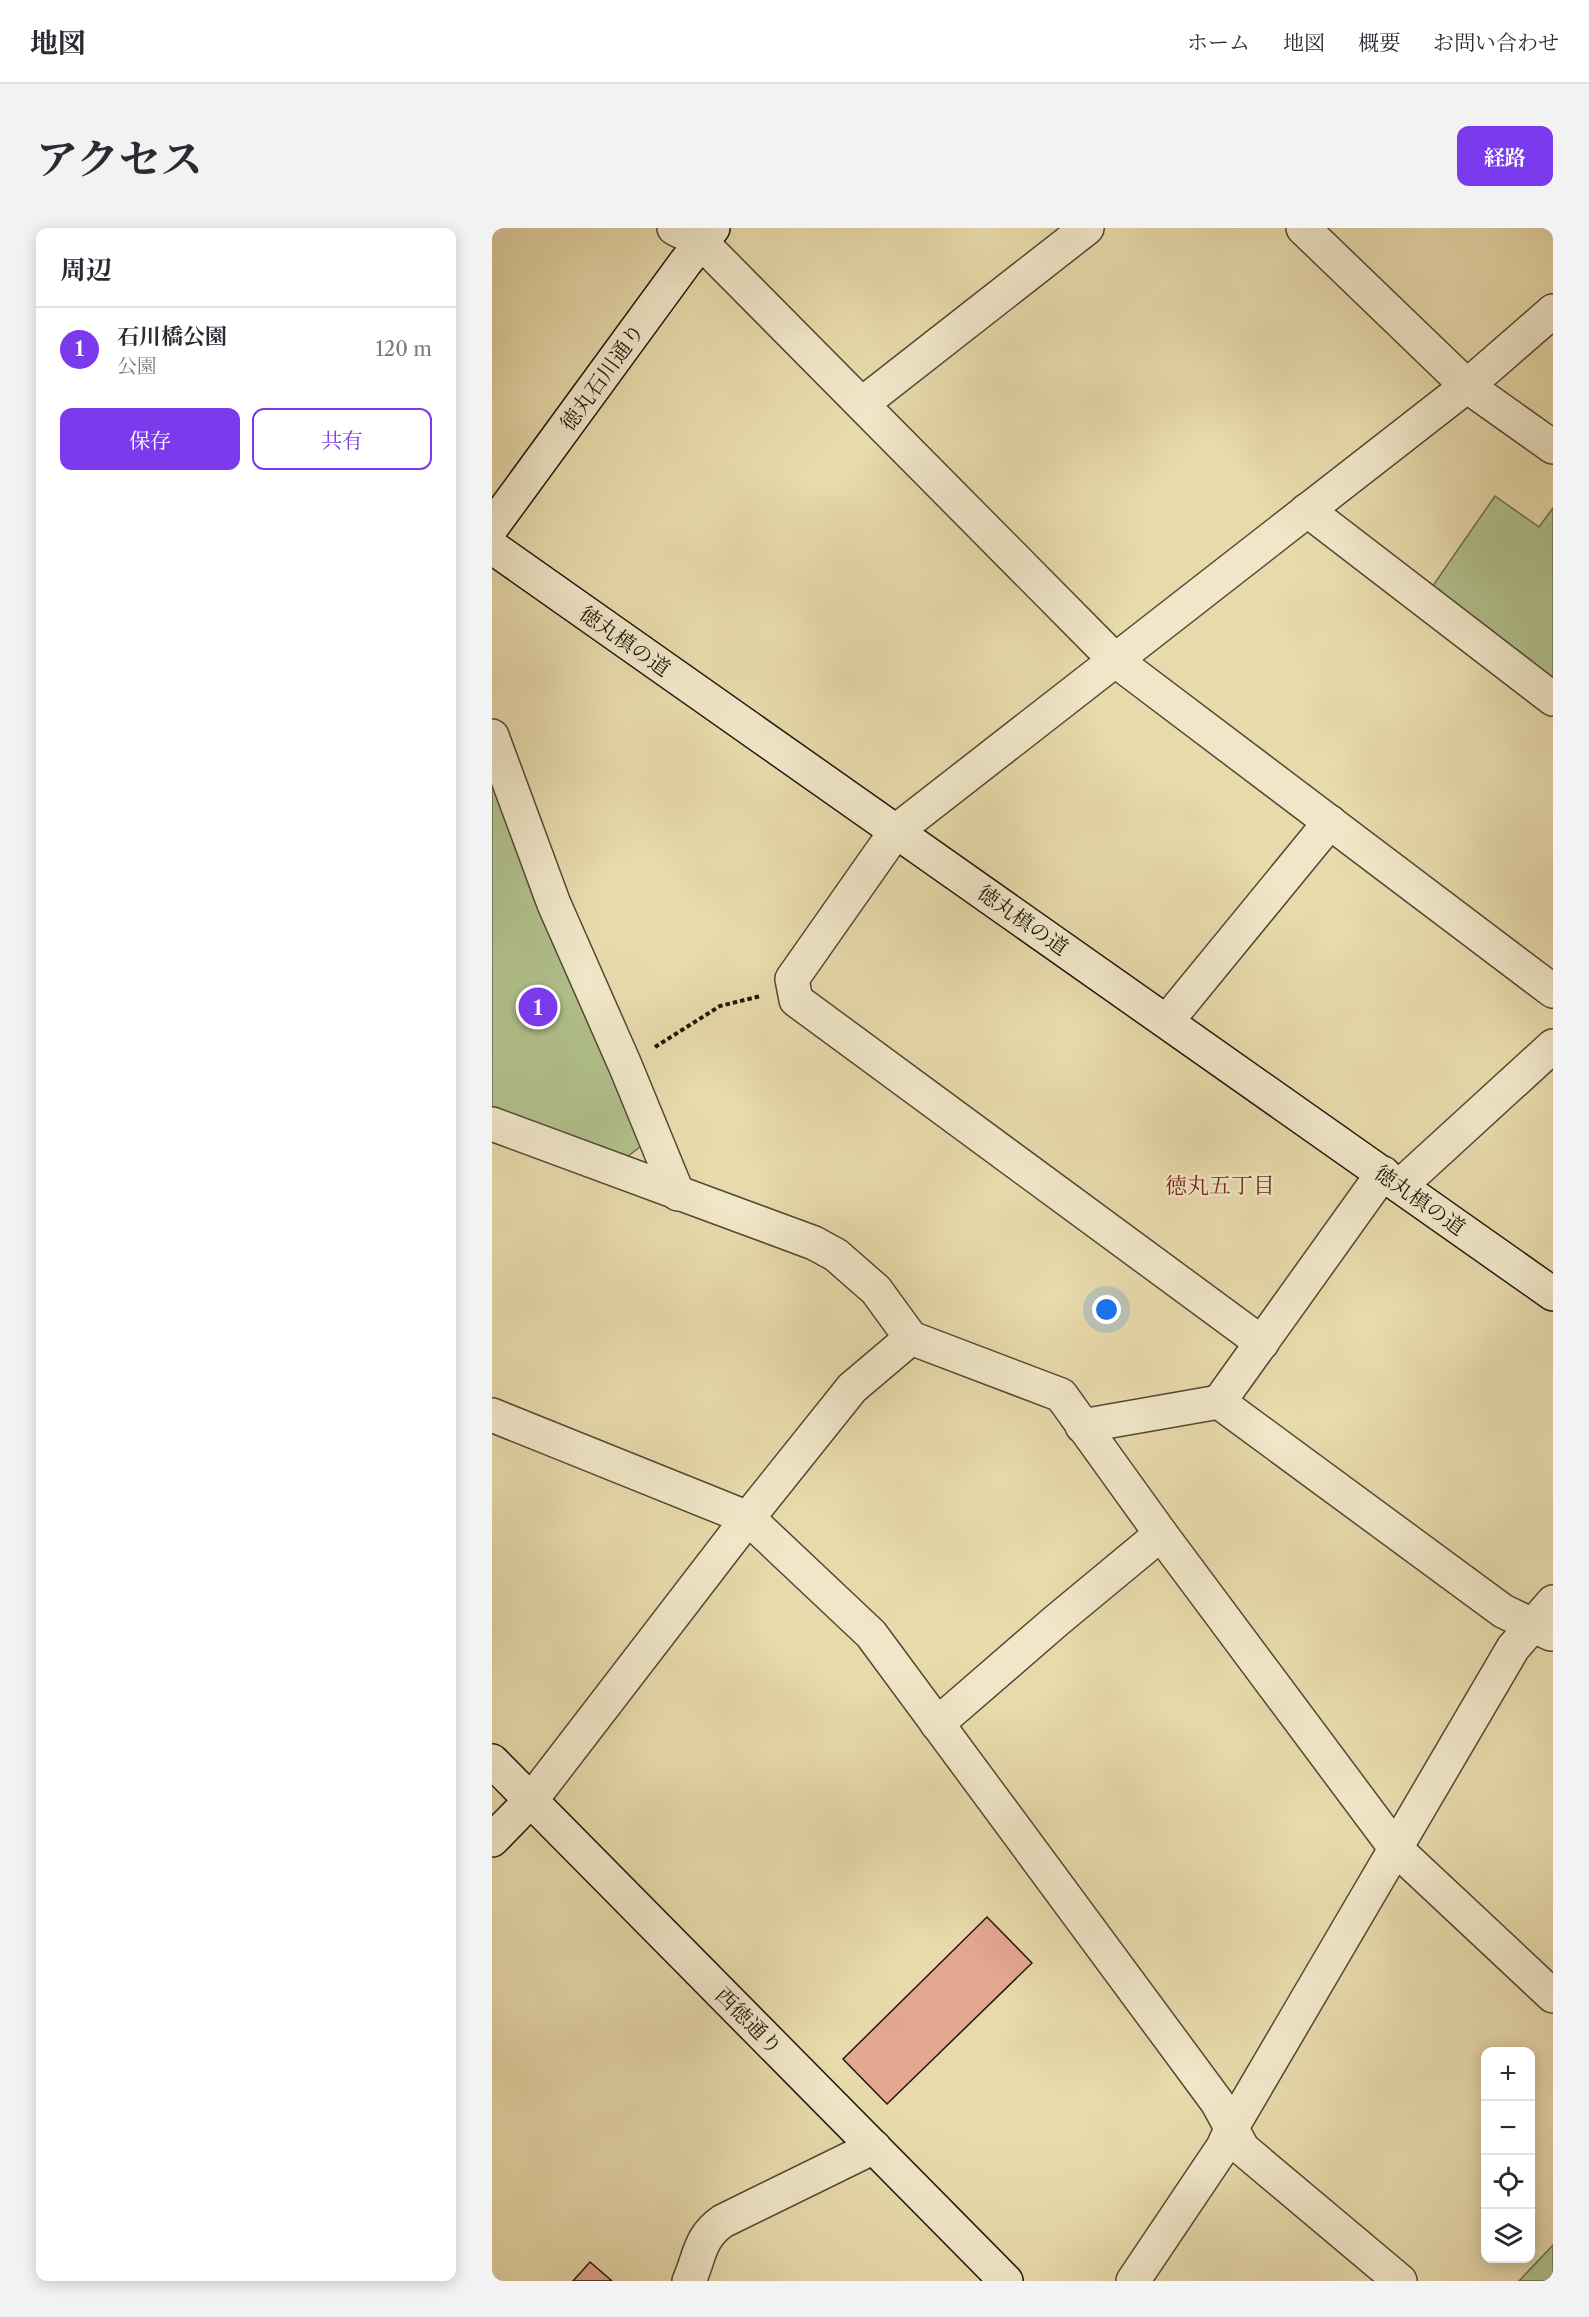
<!DOCTYPE html>
<html lang="ja">
<head>
<meta charset="utf-8">
<style>
  body { margin:0; font-family:"Libre Caslon Text","Noto Serif JP",serif; background:#f2f2f3; color:#2b2b33 }
  .controls { position:absolute; right:18px; bottom:18px; display:grid; overflow:hidden; border-radius:12px; box-shadow:0 3px 15px #0003 }
  .controls button { width:54px; height:54px; display:grid; place-items:center; padding:0; border:0; border-bottom:2px solid #e1e1e2; background:#fff; color:#2b2b33; font:30px sans-serif }
  .you { position:absolute; left:615px; top:1082px; width:21px; height:21px; margin:-15px; border:4px solid #fff; border-radius:50%; background:#1a73e8; box-shadow:0 0 0 9px #1a73e833 }
  .badge { display:grid; place-items:center; width:39px; height:39px; border-radius:50%; background:#7c3aed; color:#fff; font-size:20px; font-weight:700 }
  .pin { position:absolute; translate:-50% -50%; border:3px solid #fff; box-shadow:0 2px 6px #0006 }
  .list { margin:0; padding:0; list-style:none }
  h2 { display:flex; justify-content:space-between; align-items:center; height:78px; margin:0; padding:0 24px; font-size:26px }
  h2 small { font-size:20px; font-weight:400; color:#7c7c81 }
  .list li { display:grid; grid-template-columns:39px 1fr auto; gap:18px; align-items:center; box-sizing:border-box; height:84px; padding:0 24px; border-top:2px solid #e1e1e2 }
  .list b { display:block; font-size:22px; white-space:nowrap }
  .list p { margin:0; font-size:20px; white-space:nowrap; color:#7c7c81 }
  .list em { font-size:20px; font-style:normal; color:#7c7c81 }
  .actions { display:flex; gap:12px; padding:18px 24px }
  .actions a { flex:1; padding:14px 0; border:2px solid #7c3aed; border-radius:12px; text-align:center; font-size:21px; color:#7c3aed }
  .actions .main { background:#7c3aed; color:#fff }
  .icon { flex:none; width:33px; height:33px; fill:none; stroke:currentColor; stroke-width:2; stroke-linecap:round; stroke-linejoin:round }
  .map { position:relative; flex:none; width:1061px; height:2053px; overflow:hidden; border-radius:12px }
  header { display:flex; align-items:center; gap:36px; box-sizing:border-box; height:84px; padding:0 30px; background:#fff; border-bottom:2px solid #e1e1e2 }
  header strong { font-size:28px }
  nav { display:flex; gap:33px; margin-inline-start:auto; font-size:21px }
  .intro { display:flex; align-items:center; justify-content:space-between; box-sizing:border-box; height:144px; padding:0 36px }
  h1 { margin:0; font-size:42px }
  .button { padding:15px 27px; border-radius:12px; background:#7c3aed; color:#fff; font-size:21px; font-weight:700 }
  main { display:flex; gap:36px; padding:0 36px }
  aside { flex:1; background:#fff; border-radius:12px; box-shadow:0 3px 15px #0003 }
  .map>svg:first-child { display:block }
  .green { fill:#b1c18d; stroke:#696c4d; stroke-width:1.5 }
  .building { fill:#e4a792; stroke:#21180d; stroke-width:1.5 }
  .lines { fill:none; stroke-linecap:round; stroke-linejoin:round }
  .street-casing { stroke:#534834; stroke-width:36 }
  .secondary-casing { stroke:#21180d; stroke-width:36 }
  .path { stroke:#21180d; stroke-width:4; stroke-dasharray:4.5 3; stroke-linecap:butt }
  .street { stroke:#f0e7c8; stroke-width:33 }
  .secondary { stroke:#f0e7c8; stroke-width:33 }
  .labels { text-anchor:middle; dominant-baseline:central; stroke-width:5; stroke-linejoin:round; paint-order:stroke }
  .street-label { font-size:21px; fill:#21180d; stroke:#f0e7c8 }
  .neighbourhood-label { font-size:22px; fill:#7a1f14; stroke:#f0e7c8 }
</style>
</head>
<body>
<header>
<strong>地図</strong>
<nav><a>ホーム</a><a>地図</a><a>概要</a><a>お問い合わせ</a></nav>
</header>
<div class="intro"><h1>アクセス</h1><a class="button">経路</a></div>
<main>
<aside>
<h2>周辺<small></small></h2>
<ul class="list">
<li><span class="badge">1</span><div><b>石川橋公園</b><p>公園</p></div><em>120 m</em></li>
</ul>
<div class="actions"><a class="main">保存</a><a>共有</a></div>
</aside>
<div class="map">
<svg width="1061" height="2053" viewBox="0 0 1061 2053">
  <rect width="100%" height="100%" fill="#e8daab"/>
  <filter id="stains"><feTurbulence type="fractalNoise" baseFrequency=".00333" numOctaves="4"/><feColorMatrix values="0 0 0 0 .2 0 0 0 0 .09 0 0 0 0 .02 0 0 0 .5 -.17"/></filter>
  <radialGradient id="worn" r=".72"><stop offset=".6" stop-color="#630" stop-opacity="0"/><stop offset="1" stop-color="#630" stop-opacity=".3"/></radialGradient>
  <g class="green">
    <path d="M1003,268L1047,299L1061,280V452L940,359Z"/>
    <path d="M0,549L153,915L135,929L0,880Z"/>
    <path d="M1061,2017V2053H1027Z"/>
  </g>
  <g class="building">
    <path d="M495,1689L540,1735L395,1876L351,1831Z"/>
    <path d="M98,2034L120,2053H81Z"/>
  </g>
  <g class="lines">
    <g class="street-casing">
      <g id="street">
        <path d="M182,0L209,14L623,432L1061,763"/>
        <path d="M811,0L975,158L1061,219"/>
        <path d="M370,176L595,0"/>
        <path d="M815,282L1061,471"/>
        <path d="M0,508L62,676L133,837L186,966"/>
        <path d="M675,793L838,594"/>
        <path d="M0,896L322,1015L344,1027L384,1062L419,1110L569,1167L669,1306L904,1621L1061,1768"/>
        <path d="M908,958L1061,818"/>
        <path d="M770,1115L304,772L300,751L404,603L975,158L1061,83"/>
        <path d="M727,1174L891,945"/>
        <path d="M0,1187L256,1290L379,1406L725,1874L751,1921L908,2053"/>
        <path d="M590,1198L727,1174L1011,1383L1059,1406"/>
        <path d="M445,1496L564,1393L669,1306"/>
        <path d="M40,1571L256,1290L360,1160L419,1110"/>
        <path d="M197,2053C208,2029 207,2009 231,1993L382,1919"/>
        <path d="M641,2053L731,1919L739,1901L1021,1420L1061,1374"/>
      </g>
    </g>
    <g class="secondary-casing">
      <g id="secondary">
        <path d="M0,299L193,35L221,0"/>
        <path d="M0,319L1061,1066"/>
        <path d="M0,1533L514,2053"/>
        <path d="M0,1612L40,1571"/>
      </g>
    </g>
    <path class="path" d="M163,819L228,778L269,768"/>
    <use href="#street" class="street"/>
    <use href="#secondary" class="secondary"/>
  </g>
  <g class="labels">
    <g class="street-label">
      <text transform="translate(110 149) rotate(-54)">徳丸石川通り</text>
      <text transform="translate(133 413) rotate(35)">徳丸槙の道</text>
      <text transform="translate(531 692) rotate(35)">徳丸槙の道</text>
      <text transform="translate(928 972) rotate(35)">徳丸槙の道</text>
      <text transform="translate(257 1793) rotate(45)">西徳通り</text>
    </g>
    <g class="neighbourhood-label">
      <text x="728" y="957">徳丸五丁目</text>
    </g>
  </g>
  <rect width="100%" height="100%" filter="url(#stains)"/>
  <rect width="100%" height="100%" fill="url(#worn)"/>
</svg>
<div class="controls">
<button>+</button>
<button>−</button>
<button><svg class="icon" aria-label="locate" viewBox="0 0 24 24"><circle cx="12" cy="12" r="6"/><path d="M12 2v4M12 18v4M2 12h4M18 12h4"/></svg></button>
<button><svg class="icon" aria-label="layers" viewBox="0 0 24 24"><path d="M12 4l9 5-9 5-9-5zM3 14l9 5 9-5"/></svg></button>
</div>
<div class="you"></div>
<div class="pin badge" style="left:46px;top:779px">1</div>
</div>
</main>
</body>
</html>
